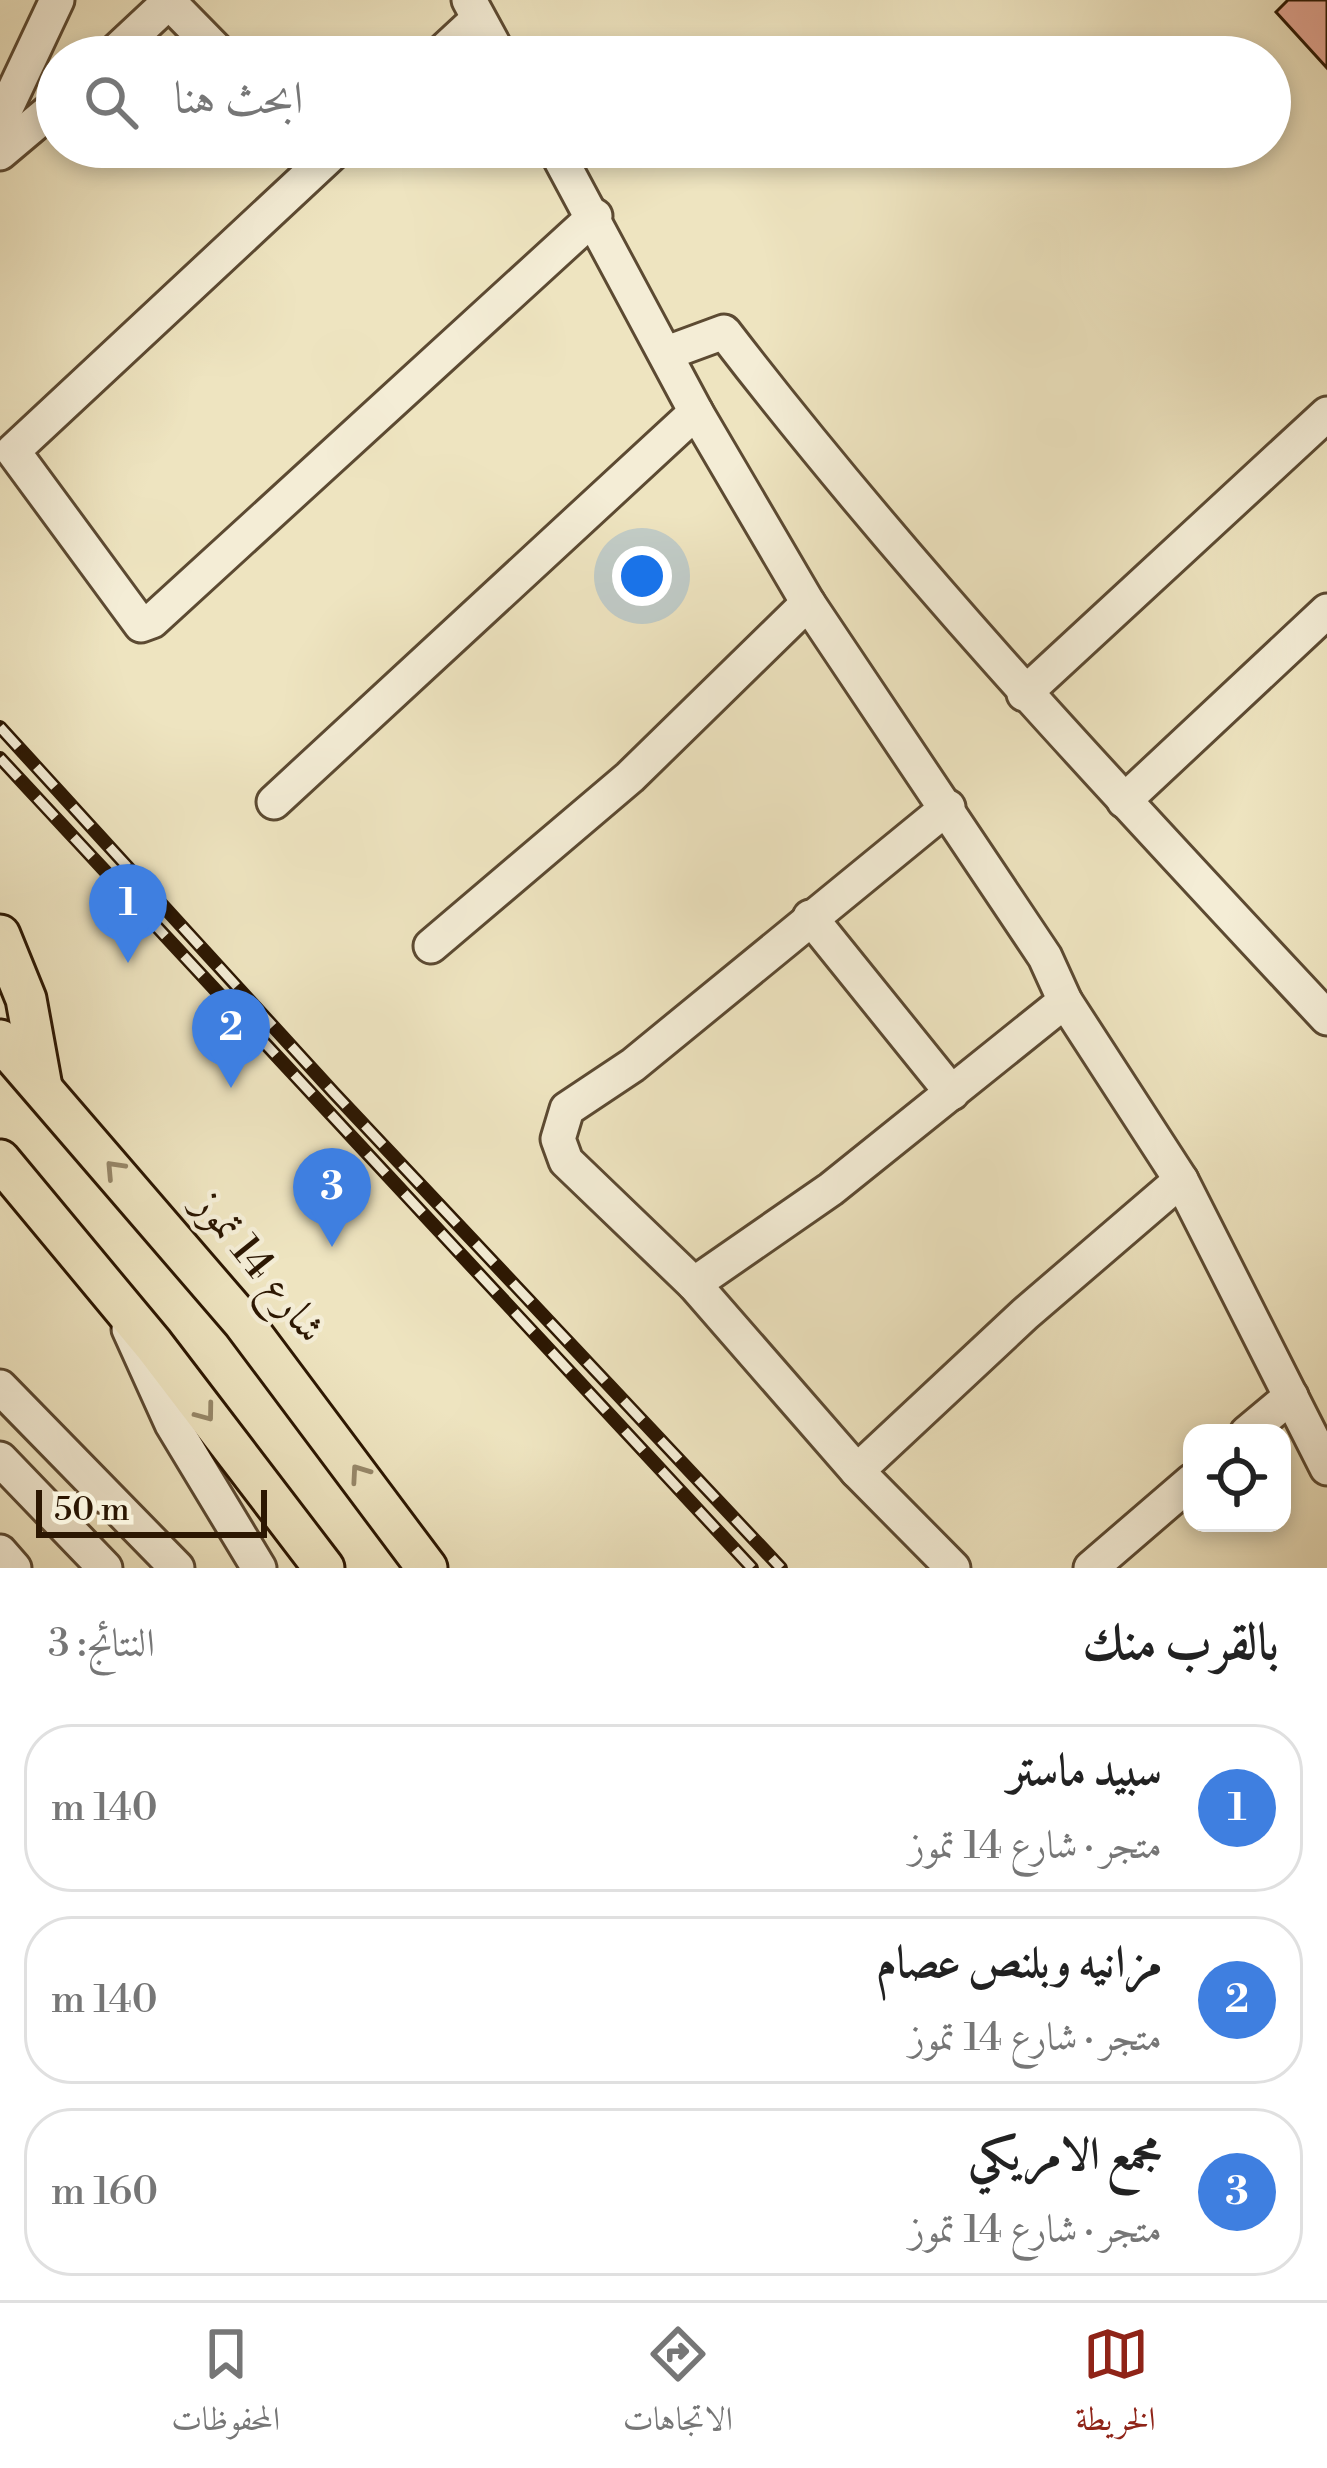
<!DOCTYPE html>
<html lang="ar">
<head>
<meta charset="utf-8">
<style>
  body { margin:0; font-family:"Libre Bodoni",Amiri,serif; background:#f6f6f6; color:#222; direction:rtl }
  .controls { position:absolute; right:36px; bottom:36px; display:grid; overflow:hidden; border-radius:24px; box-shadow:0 6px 18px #0003 }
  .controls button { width:108px; height:108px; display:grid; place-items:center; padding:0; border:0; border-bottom:3px solid #e0e0e0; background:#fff; color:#222; font:60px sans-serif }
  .scale { position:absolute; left:36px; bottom:30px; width:231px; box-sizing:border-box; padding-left:12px; border:6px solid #2c1702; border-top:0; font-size:33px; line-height:42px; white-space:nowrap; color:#2c1702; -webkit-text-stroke:9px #f4edd6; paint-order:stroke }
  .you { position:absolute; left:642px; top:576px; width:42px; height:42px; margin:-30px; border:9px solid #fff; border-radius:50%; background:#1a73e8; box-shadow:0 0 0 18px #1a73e833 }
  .badge { display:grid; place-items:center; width:78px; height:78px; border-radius:50%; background:#8f2418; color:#fff; font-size:39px; font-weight:700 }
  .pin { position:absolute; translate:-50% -99px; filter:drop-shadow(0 3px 6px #0008) }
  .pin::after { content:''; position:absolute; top:63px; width:42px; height:36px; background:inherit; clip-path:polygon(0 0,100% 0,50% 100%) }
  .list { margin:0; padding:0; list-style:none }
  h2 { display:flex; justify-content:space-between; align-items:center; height:156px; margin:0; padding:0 48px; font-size:51px }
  h2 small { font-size:39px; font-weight:400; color:#767676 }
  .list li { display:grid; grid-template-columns:78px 1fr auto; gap:36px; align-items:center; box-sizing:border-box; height:168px; margin:0 24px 24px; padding:0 24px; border:3px solid #e0e0e0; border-radius:48px }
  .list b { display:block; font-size:45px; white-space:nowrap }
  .list p { margin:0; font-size:39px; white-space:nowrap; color:#767676 }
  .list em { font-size:39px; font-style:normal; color:#767676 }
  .icon { flex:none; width:66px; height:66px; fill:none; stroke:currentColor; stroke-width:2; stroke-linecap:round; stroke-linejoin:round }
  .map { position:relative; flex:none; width:1327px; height:1568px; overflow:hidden; direction:ltr }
  .search { position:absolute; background:#fff; box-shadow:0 6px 18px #0003; left:36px; right:36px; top:36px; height:132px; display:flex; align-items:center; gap:30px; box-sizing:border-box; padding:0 42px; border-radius:66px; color:#767676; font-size:45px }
  .sheet { height:732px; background:#fff }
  nav { display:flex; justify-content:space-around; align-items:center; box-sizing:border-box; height:168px; border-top:3px solid #e0e0e0; background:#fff; font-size:33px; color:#767676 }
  nav a { display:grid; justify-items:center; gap:6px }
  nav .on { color:#8f2418 }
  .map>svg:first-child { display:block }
  .building { fill:#e6a895; stroke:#2c1702; stroke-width:3 }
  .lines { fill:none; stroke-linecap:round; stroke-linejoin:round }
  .minor-casing { stroke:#5c4a32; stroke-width:39 }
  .major-casing { stroke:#2c1702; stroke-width:45 }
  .minor { stroke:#f4edd6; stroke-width:33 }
  .major { stroke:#eee4c0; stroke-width:39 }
  .rail-casing { stroke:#2c1702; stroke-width:14 }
  .rail { stroke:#f4edd6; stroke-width:9; stroke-dasharray:27; stroke-linecap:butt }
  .oneway { stroke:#97886a }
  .labels { text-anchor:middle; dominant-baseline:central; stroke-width:9; stroke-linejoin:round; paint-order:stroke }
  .street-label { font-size:42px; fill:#2c1702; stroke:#f4edd6 }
</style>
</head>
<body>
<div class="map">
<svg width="1327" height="1568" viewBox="0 0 1327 1568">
  <rect width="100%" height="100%" fill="#eee4c0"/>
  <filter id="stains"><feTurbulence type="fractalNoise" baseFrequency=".00167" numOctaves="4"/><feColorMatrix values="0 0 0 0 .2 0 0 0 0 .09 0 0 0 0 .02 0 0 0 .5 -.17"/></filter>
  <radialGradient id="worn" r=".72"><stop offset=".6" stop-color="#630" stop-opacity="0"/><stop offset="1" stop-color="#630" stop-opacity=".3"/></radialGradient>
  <path class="building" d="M1288,0H1327V68L1276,12Z"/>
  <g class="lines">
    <g class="minor-casing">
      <g id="minor">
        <path d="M469,0L500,57"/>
        <path d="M169,2L223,57"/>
        <path d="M110,57L171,0"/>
        <path d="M437,57L478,19"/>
        <path d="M0,121L57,0"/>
        <path d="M339,147L13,451L141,625L152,621L595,216"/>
        <path d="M554,147L696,412L808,603L1045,957L1065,1001L1181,1180L1327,1468"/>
        <path d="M0,153L57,105"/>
        <path d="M667,353L724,332C910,574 1119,795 1327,1018"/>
        <path d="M1024,694L1327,414"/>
        <path d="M1124,801L1327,611"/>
        <path d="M274,802L696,412"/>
        <path d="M948,807L633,1065L567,1109L558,1139L566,1161L694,1284L857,1471L1025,1314L1181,1180"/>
        <path d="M810,917L952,1093"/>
        <path d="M431,946L630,777L808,603"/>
        <path d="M694,1284L831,1189L1065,1001"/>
        <path d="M129,1329L172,1424L259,1568"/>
        <path d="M0,1387L177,1568"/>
        <path d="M1247,1433L1291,1396"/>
        <path d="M0,1459L105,1568"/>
        <path d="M857,1471L953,1568"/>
        <path d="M0,1552L14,1568"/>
        <path d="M1091,1568L1192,1481"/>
      </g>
    </g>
    <g class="major-casing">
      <g id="major">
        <path d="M0,935L26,999L42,1087"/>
        <path d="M0,1040L243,1322L427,1568"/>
        <path d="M0,1160L153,1344L324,1568"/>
      </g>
    </g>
    <use href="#minor" class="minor"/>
    <use href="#major" class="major"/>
    <g class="rail-casing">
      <g id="rail">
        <path d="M0,727L334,1093L781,1568"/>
        <path d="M0,758L752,1568"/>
      </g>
    </g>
    <use href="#rail" class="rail"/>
  </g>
  <defs><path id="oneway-chevron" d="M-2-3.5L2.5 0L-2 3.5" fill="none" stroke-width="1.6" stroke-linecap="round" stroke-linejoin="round" transform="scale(3)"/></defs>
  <g class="oneway">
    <use href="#oneway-chevron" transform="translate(114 1169) rotate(-133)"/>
    <use href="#oneway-chevron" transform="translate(206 1413) rotate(53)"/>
    <use href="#oneway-chevron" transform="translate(359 1473) rotate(-125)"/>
  </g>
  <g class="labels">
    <g class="street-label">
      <text transform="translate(259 1267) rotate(51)">شارع 14 تموز</text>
    </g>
  </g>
  <rect width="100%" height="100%" filter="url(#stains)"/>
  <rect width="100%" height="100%" fill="url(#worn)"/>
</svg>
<div class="controls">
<button><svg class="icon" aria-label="locate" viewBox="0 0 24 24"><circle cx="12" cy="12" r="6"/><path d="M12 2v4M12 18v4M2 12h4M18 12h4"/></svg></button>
</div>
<div class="scale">50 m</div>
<div class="you"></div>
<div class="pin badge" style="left:128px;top:963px;background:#3f7fe0">1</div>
<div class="pin badge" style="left:231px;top:1088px;background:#3f7fe0">2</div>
<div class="pin badge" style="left:332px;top:1247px;background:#3f7fe0">3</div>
<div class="search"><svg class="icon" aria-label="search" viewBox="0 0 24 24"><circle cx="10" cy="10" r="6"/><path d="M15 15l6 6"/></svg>ابحث هنا</div>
</div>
<section class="sheet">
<h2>بالقرب منك<small>النتائج: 3</small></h2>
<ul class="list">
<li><span class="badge" style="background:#3f7fe0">1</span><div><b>سبيد ماستر</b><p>متجر · شارع 14 تموز</p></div><em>140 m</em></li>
<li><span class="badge" style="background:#3f7fe0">2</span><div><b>مزانيه وبلنص عصام</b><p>متجر · شارع 14 تموز</p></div><em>140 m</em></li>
<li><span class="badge" style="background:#3f7fe0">3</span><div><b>مجمع الامريكي</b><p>متجر · شارع 14 تموز</p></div><em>160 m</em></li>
</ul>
</section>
<nav>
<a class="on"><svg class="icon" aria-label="map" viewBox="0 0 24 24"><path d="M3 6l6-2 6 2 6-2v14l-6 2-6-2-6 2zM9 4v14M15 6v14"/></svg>الخريطة</a>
<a><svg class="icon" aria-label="directions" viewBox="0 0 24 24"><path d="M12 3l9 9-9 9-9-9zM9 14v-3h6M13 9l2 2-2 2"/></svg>الاتجاهات</a>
<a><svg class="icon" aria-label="saved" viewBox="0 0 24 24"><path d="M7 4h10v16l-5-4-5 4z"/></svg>المحفوظات</a>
</nav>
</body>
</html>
